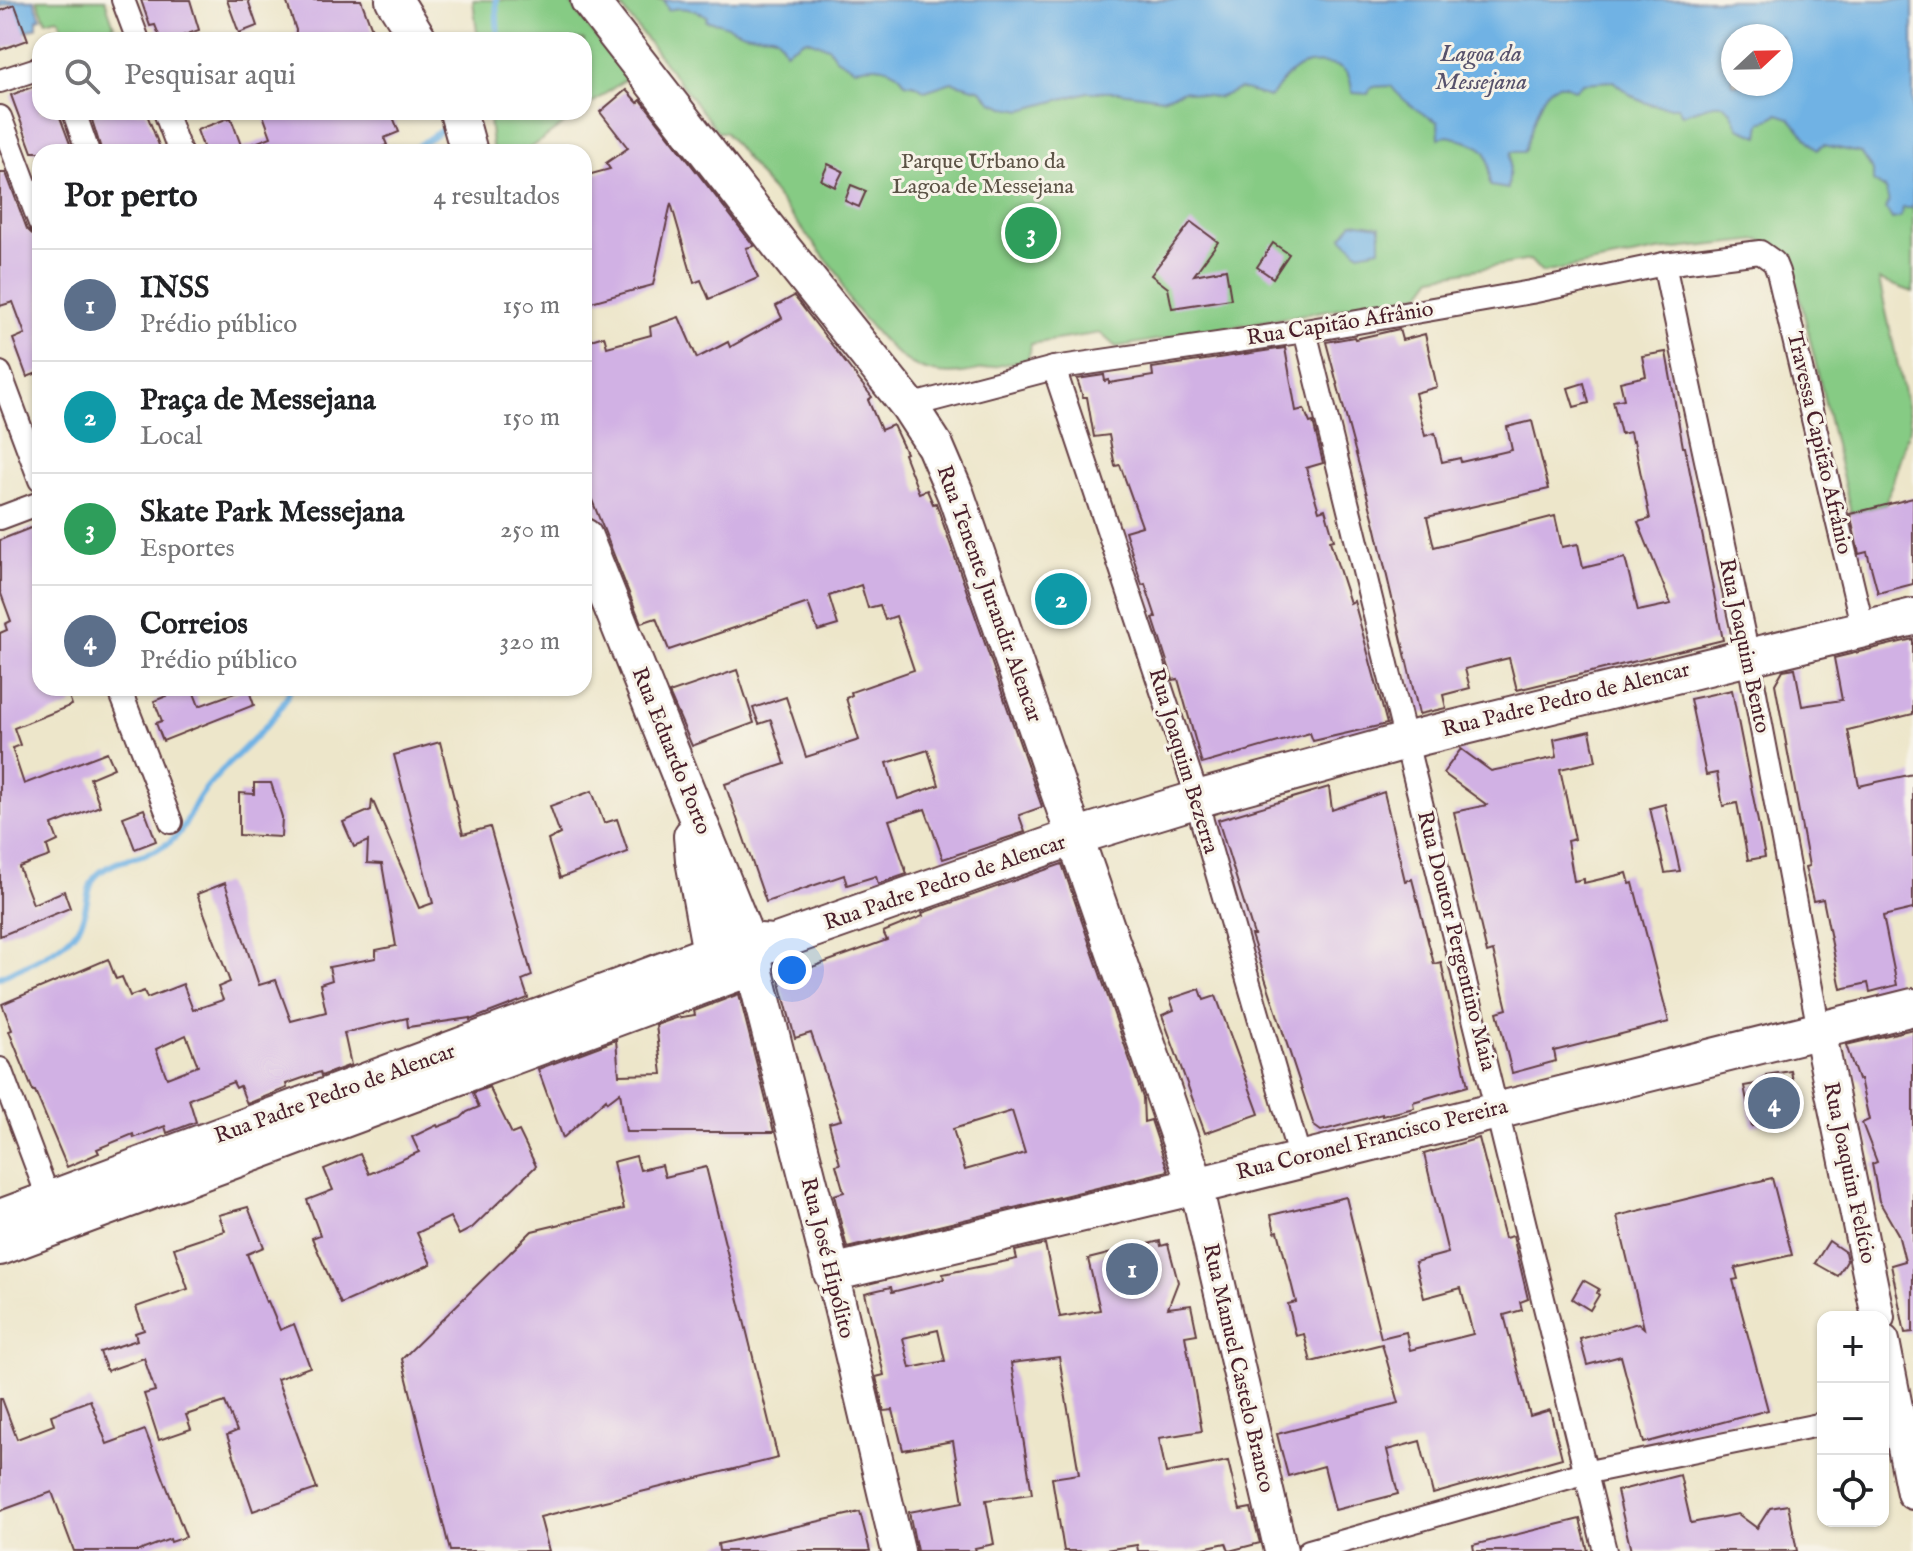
<!DOCTYPE html>
<html lang="pt">
<head>
<meta charset="utf-8">
<style>
  body { margin:0; font-family:"IM FELL English",serif; background:#f2f2f2; color:#202124 }
  .controls { position:absolute; right:24px; bottom:24px; display:grid; overflow:hidden; border-radius:16px; box-shadow:0 2px 6px #0004 }
  .controls button { width:72px; height:72px; display:grid; place-items:center; padding:0; border:0; border-bottom:2px solid #e0e0e0; background:#fff; color:#202124; font:40px sans-serif }
  .compass { position:absolute; left:1721px; top:24px; width:72px; height:72px; border-radius:50%; background:#fff; box-shadow:0 2px 6px #0004; rotate:68deg }
  .you { position:absolute; left:792px; top:970px; width:28px; height:28px; margin:-20px; border:6px solid #fff; border-radius:50%; background:#1a73e8; box-shadow:0 0 0 12px #1a73e833 }
  .badge { display:grid; place-items:center; width:52px; height:52px; border-radius:50%; background:#b5179e; color:#fff; font-size:26px; font-weight:700 }
  .pin { position:absolute; translate:-50% -50%; border:4px solid #fff; box-shadow:0 2px 8px #0006 }
  .list { margin:0; padding:0; list-style:none }
  h2 { display:flex; justify-content:space-between; align-items:center; height:104px; margin:0; padding:0 32px; font-size:34px }
  h2 small { font-size:26px; font-weight:400; color:#757577 }
  .list li { display:grid; grid-template-columns:52px 1fr auto; gap:24px; align-items:center; box-sizing:border-box; height:112px; padding:0 32px; border-top:2px solid #e0e0e0 }
  .list b { display:block; font-size:30px; white-space:nowrap }
  .list p { margin:0; font-size:26px; white-space:nowrap; color:#757577 }
  .list em { font-size:26px; font-style:normal; color:#757577 }
  .icon { flex:none; width:44px; height:44px; fill:none; stroke:currentColor; stroke-width:2; stroke-linecap:round; stroke-linejoin:round }
  .map { position:relative; flex:none; width:1913px; height:1551px; overflow:hidden }
  .search { position:absolute; background:#fff; box-shadow:0 2px 6px #0004; left:32px; top:32px; width:560px; height:88px; display:flex; align-items:center; gap:20px; box-sizing:border-box; padding:0 28px; border-radius:24px; color:#757577; font-size:30px }
  .panel { position:absolute; background:#fff; box-shadow:0 2px 6px #0004; left:32px; top:144px; width:560px; height:552px; border-radius:24px }
  .map>svg:first-child { display:block }
  .green { fill:#86cb84; stroke:#687558; stroke-width:2; fill-rule:evenodd }
  .water { fill:#6fb2e4; stroke:#5c6888; stroke-width:2; fill-rule:evenodd }
  .lines { fill:none; stroke-linecap:round; stroke-linejoin:round }
  .stream { stroke:#6fb2e4; stroke-width:6 }
  .building { fill:#d1b1e4; fill-rule:evenodd }
  .street-casing { stroke:#623d43; stroke-width:26 }
  .secondary-casing { stroke:#623d43; stroke-width:36 }
  .primary-casing { stroke:#623d43; stroke-width:40 }
  .street { stroke:#fff; stroke-width:22 }
  .secondary { stroke:#fff; stroke-width:32 }
  .primary { stroke:#fff; stroke-width:36 }
  .labels { text-anchor:middle; dominant-baseline:central; stroke-width:6; stroke-linejoin:round; paint-order:stroke }
  .park-label { font-size:22px; fill:#5c5346; stroke:#f7f3e8 }
  .street-label { font-size:22px; fill:#4a1f2b; stroke:#f7f3e8 }
  .water-label { font-size:24px; font-style:italic; fill:#57526c; stroke:#f7f3e8 }
</style>
</head>
<body>
<div class="map">
<svg width="1913" height="1551" viewBox="0 0 1913 1551">
  <rect width="100%" height="100%" fill="#f7f3e8"/>
  <filter id="ink" filterUnits="userSpaceOnUse"><feTurbulence type="fractalNoise" baseFrequency=".0125" numOctaves="2"/><feDisplacementMap in="SourceGraphic" scale="16" xChannelSelector="R" yChannelSelector="G"/><feConvolveMatrix kernelMatrix="1 2 1 2 8 2 1 2 1" color-interpolation-filters="sRGB"/></filter>
  <filter id="wash" filterUnits="userSpaceOnUse"><feTurbulence type="fractalNoise" baseFrequency=".006" numOctaves="4" result="noise"/><feDisplacementMap in="SourceGraphic" scale="32" xChannelSelector="R" yChannelSelector="G"/><feGaussianBlur stdDeviation="1.8" result="paint"/><feColorMatrix in="noise" values="0 0 0 0 0 0 0 0 0 0 0 0 0 0 0 0 0 1.4 0 .05"/><feComposite in="paint" operator="in"/></filter>
  <g filter="url(#wash)">
    <rect width="100%" height="100%" fill="#ede6ca"/>
    <g class="green">
      <path d="M37,0H105L114,26L78,40H67L60,20L57,18L46,21Z"/>
      <path d="M473,0H568L627,78L584,109V40H478Z"/>
      <path d="M616,0H1913V292L1879,280L1911,424L1885,505L1851,513L1792,263L1772,245L1760,240L1658,251L1542,273L1530,260L1433,277L1421,293L1409,296L1116,347L1100,333L1031,344L1028,359C957,374 926,393 872,328C857,311 845,300 840,277L725,132H718ZM1733,36H1781V84H1733Z"/>
      <path d="M488,112H580L525,152H493Z"/>
    </g>
    <g class="water">
      <path d="M3,0H34L41,18L37,19V27L23,33L11,3L0,7V1Z"/>
      <path d="M664,0H1913V208H1903L1900,217L1892,219L1886,209L1889,202L1885,189L1873,181V171L1860,153L1824,145L1817,150L1790,118L1778,114L1761,123L1759,136L1739,128L1731,111L1723,104H1714L1682,115L1678,107C1648,108 1635,100 1613,81L1583,83L1575,90C1571,89 1568,86 1564,85C1538,81 1531,137 1524,152H1511L1508,189L1490,186C1487,158 1494,149 1464,141C1454,138 1450,134 1439,138L1438,122C1420,113 1403,101 1391,86L1371,87L1368,94L1353,93C1351,88 1351,80 1348,75C1342,62 1314,62 1302,66C1289,71 1278,87 1270,97L1240,89L1218,98L1184,91L1162,98L1120,92H1088L1023,110L1005,107L992,102L981,90L952,82L925,91L916,85L905,83C896,65 872,63 855,69L836,58L828,47L806,39L785,51C776,27 768,37 749,34C733,31 726,22 706,21L707,16C694,9 682,6 668,10ZM1781,36V84H1733V36Z"/>
      <path d="M1353,222L1380,226V249L1359,253L1342,237Z"/>
    </g>
    <g class="lines">
      <g class="stream">
        <path d="M496,0L498,40"/>
        <path d="M409,152L449,125"/>
        <path d="M0,977C28,964 71,948 83,918C87,906 87,887 95,877C113,857 146,859 167,844C186,832 189,812 201,795C228,757 272,732 291,688"/>
      </g>
    </g>
    <g id="blocks">
      <g class="building">
        <path d="M141,0H190L199,30L171,40H161L155,25L150,26Z"/>
        <path d="M227,0H248L257,26L239,33Z"/>
        <path d="M286,0H361L376,40H295L296,30Z"/>
        <path d="M15,5L28,40L0,50V11Z"/>
        <path d="M40,84V112H58L73,152H32L11,95Z"/>
        <path d="M626,90L638,103L641,100L754,246L746,248L758,278L709,299L701,280L694,283L671,203L653,285L584,304V176L610,169L606,163L628,148L600,112Z"/>
        <path d="M92,112H146L160,148L149,152H102L92,120L94,119Z"/>
        <path d="M262,112H391L399,132L384,138L387,145L369,152H205L197,130L226,119L231,118L242,148L271,137Z"/>
        <path d="M828,164L843,171L835,187L821,180Z"/>
        <path d="M0,173H6L27,229L32,234L40,237V372L27,377L13,339L25,334L13,302L0,306Z"/>
        <path d="M851,185L866,191L859,207L845,201Z"/>
        <path d="M1191,222L1218,242L1194,275L1226,269L1231,299L1172,308L1168,288L1151,275Z"/>
        <path d="M1273,243L1289,254L1273,278L1257,267Z"/>
        <path d="M794,296L872,397L868,400L881,430L893,425L906,453L904,454L919,493L927,490L933,504L936,503L1042,807L1019,815L1025,832L943,859L925,809L889,820L907,874L878,884L876,876L847,885L844,875L766,902L725,784L785,764L771,720L759,724L753,708L786,697L806,757L859,740L846,698L852,695L851,692L914,670L896,616L885,620L880,605L868,608L861,585L829,596L838,625L818,631L808,603L669,650L656,618L641,623L584,480V342L604,336L607,347L651,335L650,327L679,317L697,358L728,342L730,347L782,318L776,306ZM928,750L939,785L898,799L887,763Z"/>
        <path d="M1399,329L1402,340L1425,334L1437,387L1415,393L1425,436L1435,433L1442,462L1460,458L1461,462L1512,450L1507,427L1532,421L1549,489L1427,517L1434,547L1555,516L1562,547L1578,544L1583,568L1625,558L1638,611L1671,604L1638,522L1650,519L1634,441L1632,442L1630,432L1621,434L1613,401L1624,399L1620,382L1646,376L1642,356L1666,352L1683,447H1685L1723,640L1517,690L1509,658L1465,669L1470,688L1443,695L1446,708L1419,714L1375,525L1326,342L1354,337L1355,339Z"/>
        <path d="M1285,348L1296,411L1304,409L1310,423L1313,422L1323,463L1306,468L1319,511L1325,509L1334,540L1330,541L1350,603L1354,601L1387,724L1313,741L1310,733L1202,764L1178,679L1173,680L1153,618L1156,617L1145,584L1142,585L1125,531L1142,526L1120,465L1115,466L1109,435L1094,437L1087,397H1083L1077,379L1104,375L1105,381L1109,380V383L1153,376L1152,368Z"/>
        <path d="M1584,383L1589,403L1574,407L1568,388Z"/>
        <path d="M1913,498V584L1878,593L1867,552L1859,554L1850,514Z"/>
        <path d="M33,527L40,546V688H66L72,705L14,728L20,745L12,748L24,784L107,752L114,768L90,778L100,806L52,825L58,841L47,846L50,856L19,867L33,904L64,891L70,908L0,936V633L7,630L5,624L11,621L0,591V540Z"/>
        <path d="M1913,639V714L1848,730L1859,786L1913,774V909L1883,916L1897,985L1870,992L1868,983L1841,989L1823,899L1813,901L1805,867L1809,866L1775,684L1783,670L1795,668L1802,706L1842,700L1834,658Z"/>
        <path d="M737,670L754,723L692,746L669,693Z"/>
        <path d="M186,688H192L199,706L248,688L254,705L163,741L156,723L162,721L154,701Z"/>
        <path d="M1732,690L1765,857L1748,860L1737,803L1723,806L1717,773L1706,775L1690,699Z"/>
        <path d="M1590,731L1596,761L1560,769L1575,839L1567,841L1574,881L1584,879V883L1627,873L1630,884L1633,883L1669,1022L1554,1051L1556,1061L1512,1073L1497,1012L1507,1009L1493,951L1487,953L1454,812L1487,805L1443,773L1461,749L1491,771L1557,757L1554,739Z"/>
        <path d="M440,742L463,834L490,827L532,976L522,980L528,998L470,1020V1018L408,1027L407,1018L344,1033L351,1065L321,1076L320,1072L286,1084L287,1088L247,1104L240,1086L236,1088L233,1082L189,1099L196,1122L167,1133L165,1126L134,1138L133,1134L97,1149L99,1153L67,1167L35,1091H33L9,1031L12,1030L2,1004L108,959L116,979L122,977L130,996L144,991L147,998L183,984L193,1010L223,1000L218,987L230,982L197,894L225,883L259,985L276,980L291,1021L326,1012L320,984L332,980L329,967L376,958V950L396,946L382,864L367,863L368,841L354,847L343,822L371,810L372,799L419,908L433,903L394,755ZM186,1035L198,1066L167,1078L156,1049Z"/>
        <path d="M254,783H271L282,817L281,837L239,835V793L254,794Z"/>
        <path d="M1329,787L1332,810L1384,792L1405,881L1412,879L1434,964L1441,962L1468,1086L1413,1102L1414,1108L1382,1116V1114L1321,1131L1314,1126L1309,1111L1251,935H1254L1218,820Z"/>
        <path d="M592,791L604,823L617,819L628,852L560,878L548,840L560,834L550,806Z"/>
        <path d="M1665,804L1680,871L1665,873L1650,808Z"/>
        <path d="M144,809L156,841L135,849L123,817Z"/>
        <path d="M1062,864L1143,1098L1144,1122L1151,1120L1168,1171L847,1248L834,1195L844,1192L836,1165L840,1164L829,1123L841,1120L811,1033L795,1038L779,979L887,940L883,932L923,916L922,913ZM1012,1111L1025,1153L965,1170L953,1129Z"/>
        <path d="M1200,989L1204,1000L1216,996L1259,1114L1205,1133L1162,1015L1174,1010L1170,999Z"/>
        <path d="M739,994L774,1132H626L620,1092L607,1102L606,1099L563,1138L538,1069L616,1040L619,1075L662,1074L656,1025L676,1018L695,1015L694,1011Z"/>
        <path d="M1913,1029V1332L1905,1333L1891,1265L1905,1261L1898,1234L1879,1201L1872,1164L1877,1162L1862,1123L1869,1120L1860,1079L1858,1080L1846,1045Z"/>
        <path d="M1791,1071L1800,1117L1752,1126L1744,1086L1761,1083L1766,1075Z"/>
        <path d="M489,1087L512,1134L519,1131L536,1166L472,1228L459,1235L450,1217L417,1233L431,1264L341,1304L312,1238L320,1235L307,1200L333,1190L324,1169L360,1154L369,1174L419,1152L412,1137L437,1125L438,1127L461,1118L467,1112L479,1107L473,1093Z"/>
        <path d="M1479,1138L1505,1238L1513,1236L1528,1299L1520,1302L1522,1310L1504,1315L1530,1416L1550,1410L1562,1458L1433,1494L1420,1441L1387,1450L1398,1494L1335,1510L1324,1466L1288,1476L1277,1434L1399,1403L1382,1344L1311,1362L1304,1334L1296,1336L1288,1304L1296,1302L1278,1231L1275,1232L1271,1215L1346,1197L1381,1338L1406,1332L1410,1350L1473,1334L1461,1288L1424,1298L1415,1262L1448,1253L1424,1154Z"/>
        <path d="M636,1156L640,1170L662,1165L665,1177L706,1167L778,1458L540,1517L549,1551H450L402,1359L532,1231L624,1209L613,1162Z"/>
        <path d="M1772,1178L1792,1255L1735,1268L1738,1279L1733,1280L1768,1410L1644,1443L1621,1356L1587,1365L1580,1339L1638,1323L1644,1328L1617,1216Z"/>
        <path d="M248,1207L264,1247L247,1254L266,1302L268,1301L280,1330L294,1324L310,1367L277,1379L317,1489L253,1511L227,1435L237,1431L225,1402L186,1415L191,1429L159,1440L144,1394L155,1391L144,1358L107,1371L100,1352L137,1340L135,1333L144,1330L136,1307L188,1289L174,1248L225,1231L219,1215Z"/>
        <path d="M1160,1241L1161,1246L1168,1244L1178,1282L1168,1308L1191,1305L1197,1334L1185,1336L1202,1431L1159,1438L1166,1473L1228,1461L1240,1510L1251,1508L1260,1543L1229,1551L1226,1543L1189,1551H1138L1137,1545L1099,1551H1064L1052,1478L1079,1474L1059,1357L1011,1363L1032,1494L986,1500L994,1544L975,1548L976,1551H917L909,1512L963,1502L953,1441L903,1450L893,1410L884,1411L876,1377L884,1375L865,1293L891,1287L892,1292L944,1279L943,1274L1017,1259L1015,1251L1045,1244L1060,1317L1100,1310L1088,1259ZM938,1330L945,1361L910,1368L903,1338Z"/>
        <path d="M1829,1241L1845,1252L1847,1261L1838,1276L1815,1263Z"/>
        <path d="M1583,1280L1599,1289L1597,1293L1599,1295L1590,1310L1572,1299Z"/>
        <path d="M0,1399H2L17,1439L54,1425L51,1415L90,1400L107,1444L145,1430L186,1537L171,1542L170,1539L139,1551H74L52,1492L0,1511Z"/>
        <path d="M1680,1475L1691,1523L1738,1514L1757,1528L1770,1508L1788,1505L1797,1551H1631L1617,1491Z"/>
        <path d="M860,1512L870,1551H719L718,1544Z"/>
        <path d="M1580,1519L1588,1551H1474L1473,1545Z"/>
      </g>
    </g>
  </g>
  <g filter="url(#ink)">
    <use href="#blocks" fill-opacity="0" stroke="#623d43" stroke-width="2"/>
    <g class="lines">
      <g class="street-casing">
        <g id="street">
          <path d="M123,0L138,40"/>
          <path d="M0,81L40,68"/>
          <path d="M74,112L88,152"/>
          <path d="M165,112L180,152"/>
          <path d="M0,117L40,223"/>
          <path d="M1664,264L1748,656L1819,1030"/>
          <path d="M1305,331L1605,1551"/>
          <path d="M1054,368L1198,799L1202,821L1300,1159"/>
          <path d="M0,373L40,480"/>
          <path d="M909,406L1054,368L1305,331L1531,292L1664,264L1760,252L1774,262L1778,272L1863,629"/>
          <path d="M0,518L40,503"/>
          <path d="M119,688L171,822"/>
          <path d="M0,1069L53,1210"/>
          <path d="M1309,1551L1584,1473L1823,1424"/>
        </g>
      </g>
      <g class="secondary-casing">
        <g id="secondary">
          <path d="M1819,1030L1878,1317"/>
          <path d="M1196,1186L1281,1551"/>
          <path d="M832,1273L898,1551"/>
          <path d="M1883,1341L1913,1493"/>
        </g>
      </g>
      <g class="primary-casing">
        <g id="primary">
          <path d="M394,0L419,40"/>
          <path d="M589,0L779,244L909,406L935,446L956,495L1196,1186"/>
          <path d="M458,112L469,152"/>
          <path d="M584,537L747,941L832,1273L1196,1186L1913,1007"/>
          <path d="M692,836L694,860L711,953"/>
          <path d="M0,1218L711,953L747,941L774,943L1074,837L1208,796L1424,736L1913,617"/>
          <path d="M0,1247L755,966"/>
        </g>
      </g>
      <use href="#street" class="street"/>
      <use href="#secondary" class="secondary"/>
      <use href="#primary" class="primary"/>
    </g>
  </g>
  <g class="labels">
    <g class="park-label">
      <text x="983" y="162">Parque Urbano da<tspan x="983" dy="25">Lagoa de Messejana</tspan></text>
    </g>
    <g class="street-label">
      <text transform="translate(1340 324) rotate(-9)">Rua Capitão Afrânio</text>
      <text transform="translate(1819 443) rotate(77)">Travessa Capitão Afrânio</text>
      <text transform="translate(989 594) rotate(70)">Rua Tenente Jurandir Alencar</text>
      <text transform="translate(1744 646) rotate(78)">Rua Joaquim Bento</text>
      <text transform="translate(1566 700) rotate(-14)">Rua Padre Pedro de Alencar</text>
      <text transform="translate(671 751) rotate(68)">Rua Eduardo Porto</text>
      <text transform="translate(1183 761) rotate(73)">Rua Joaquim Bezerra</text>
      <text transform="translate(945 883) rotate(-19)">Rua Padre Pedro de Alencar</text>
      <text transform="translate(1456 941) rotate(76)">Rua Doutor Pergentino Maia</text>
      <text transform="translate(335 1094) rotate(-20)">Rua Padre Pedro de Alencar</text>
      <text transform="translate(1372 1140) rotate(-14)">Rua Coronel Francisco Pereira</text>
      <text transform="translate(1849 1173) rotate(78)">Rua Joaquim Felício</text>
      <text transform="translate(827 1258) rotate(76)">Rua José Hipólito</text>
      <text transform="translate(1238 1368) rotate(77)">Rua Manuel Castelo Branco</text>
    </g>
    <g class="water-label">
      <text x="1481" y="54">Lagoa da<tspan x="1481" dy="28">Messejana</tspan></text>
    </g>
  </g>
</svg>
<div class="controls">
<button>+</button>
<button>−</button>
<button><svg class="icon" aria-label="locate" viewBox="0 0 24 24"><circle cx="12" cy="12" r="6"/><path d="M12 2v4M12 18v4M2 12h4M18 12h4"/></svg></button>
</div>
<svg class="compass" viewBox="-18 -18 36 36"><path d="M0-13l5 13h-10z" fill="#e53935"/><path d="M0 13l5-13h-10z" fill="#757577"/></svg>
<div class="you"></div>
<div class="pin badge" style="left:1132px;top:1269px;background:#5c6f8a">1</div>
<div class="pin badge" style="left:1061px;top:599px;background:#0f9aa8">2</div>
<div class="pin badge" style="left:1031px;top:233px;background:#2e9e5b">3</div>
<div class="pin badge" style="left:1774px;top:1103px;background:#5c6f8a">4</div>
<div class="search"><svg class="icon" aria-label="search" viewBox="0 0 24 24"><circle cx="10" cy="10" r="6"/><path d="M15 15l6 6"/></svg>Pesquisar aqui</div>
<section class="panel">
<h2>Por perto<small>4 resultados</small></h2>
<ul class="list">
<li><span class="badge" style="background:#5c6f8a">1</span><div><b>INSS</b><p>Prédio público</p></div><em>150 m</em></li>
<li><span class="badge" style="background:#0f9aa8">2</span><div><b>Praça de Messejana</b><p>Local</p></div><em>150 m</em></li>
<li><span class="badge" style="background:#2e9e5b">3</span><div><b>Skate Park Messejana</b><p>Esportes</p></div><em>250 m</em></li>
<li><span class="badge" style="background:#5c6f8a">4</span><div><b>Correios</b><p>Prédio público</p></div><em>320 m</em></li>
</ul>
</section>
</div>
</body>
</html>
